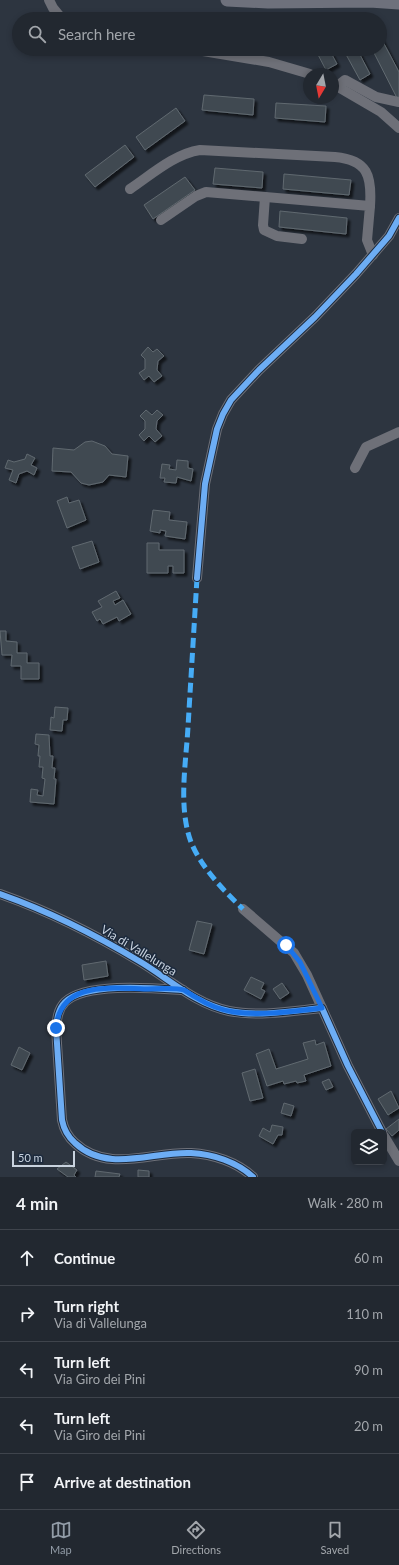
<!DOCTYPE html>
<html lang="en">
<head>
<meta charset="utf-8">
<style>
  body { margin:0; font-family:Lato,sans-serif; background:#2e343c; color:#f1f3f6 }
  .controls { position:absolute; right:12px; bottom:12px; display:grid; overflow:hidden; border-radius:6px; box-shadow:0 2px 6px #0003 }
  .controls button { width:36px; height:36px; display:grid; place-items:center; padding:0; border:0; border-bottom:1px solid #3f444c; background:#222830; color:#f1f3f6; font:20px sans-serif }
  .compass { position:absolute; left:303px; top:68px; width:36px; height:36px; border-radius:50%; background:#222830; box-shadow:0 2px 6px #0003; rotate:190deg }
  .scale { position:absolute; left:12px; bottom:10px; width:63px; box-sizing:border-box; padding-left:4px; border:2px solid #c9d3df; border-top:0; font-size:11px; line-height:14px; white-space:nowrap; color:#c9d3df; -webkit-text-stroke:3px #1c2a3d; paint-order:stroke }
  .stop { position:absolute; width:12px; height:12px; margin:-9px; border:3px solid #1a73e8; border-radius:50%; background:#fff }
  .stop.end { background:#1a73e8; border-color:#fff; box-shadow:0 1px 4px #0008 }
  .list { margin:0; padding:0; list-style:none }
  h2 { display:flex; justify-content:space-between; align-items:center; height:52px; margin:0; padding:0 16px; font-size:17px }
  h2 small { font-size:13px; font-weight:400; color:#a2a6ab }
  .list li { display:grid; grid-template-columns:26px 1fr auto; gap:12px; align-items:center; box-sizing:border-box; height:56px; padding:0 16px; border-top:1px solid #3f444c }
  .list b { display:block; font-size:15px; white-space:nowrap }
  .list p { margin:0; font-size:13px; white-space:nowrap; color:#a2a6ab }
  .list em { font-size:13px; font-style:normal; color:#a2a6ab }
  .icon { flex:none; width:22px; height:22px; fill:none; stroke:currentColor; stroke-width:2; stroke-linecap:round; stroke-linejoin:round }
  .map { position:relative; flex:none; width:399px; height:1177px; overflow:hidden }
  .search { position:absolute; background:#222830; box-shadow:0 2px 6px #0003; left:12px; right:12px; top:12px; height:44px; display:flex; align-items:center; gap:10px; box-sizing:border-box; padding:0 14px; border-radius:22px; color:#a2a6ab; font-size:15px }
  .sheet { height:332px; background:#222830 }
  nav { display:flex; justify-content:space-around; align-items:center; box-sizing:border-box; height:56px; border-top:1px solid #3f444c; background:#222830; font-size:11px; color:#a2a6ab }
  nav a { display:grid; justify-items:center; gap:2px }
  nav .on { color:#929ca7 }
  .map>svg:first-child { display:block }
  .building { fill:#414a51; stroke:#606970; filter:url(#shadow) }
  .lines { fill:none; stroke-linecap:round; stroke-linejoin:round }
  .minor { stroke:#6e7078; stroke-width:10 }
  .major { stroke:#6e717c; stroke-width:13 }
  .quiet { stroke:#46acf6; stroke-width:5; stroke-dasharray:10 5; stroke-linecap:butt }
  .cycleway-casing { stroke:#1c2a3d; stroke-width:8 }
  .cycleway { stroke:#6dadf4; stroke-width:6 }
  .route { stroke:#1a73e8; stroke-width:5 }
  .labels { text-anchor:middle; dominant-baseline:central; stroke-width:3; stroke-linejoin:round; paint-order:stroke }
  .street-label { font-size:12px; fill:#c9d3df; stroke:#1c2a3d }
</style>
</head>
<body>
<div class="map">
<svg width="399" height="1177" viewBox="0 0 399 1177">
  <defs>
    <filter id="shadow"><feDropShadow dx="3" dy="3" stdDeviation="1" flood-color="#0009"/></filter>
  </defs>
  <rect width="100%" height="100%" fill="#2d3540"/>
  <g class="building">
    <path d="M380,36L399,72V97L397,98L372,49H380Z"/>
    <path d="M315,49H329L337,64L326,70Z"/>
    <path d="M343,49H357L370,74L360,80Z"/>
    <path d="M204,95L254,99L253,115L202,110Z"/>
    <path d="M276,103L326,106L325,122L275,118Z"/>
    <path d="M176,108L185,121L145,150L136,137Z"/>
    <path d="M125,145L134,157L95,187L85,175Z"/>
    <path d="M215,168L263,172L262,188L213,184Z"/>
    <path d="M284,174L351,180L349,195L283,189Z"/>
    <path d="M185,177L195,190L153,219L144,205Z"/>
    <path d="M280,211L347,218L346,234L279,227Z"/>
    <path d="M148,347L153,352L157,349L164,356L158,361L157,370L162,376L154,382L149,376L144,380L139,373L145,369V359L141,355Z"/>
    <path d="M146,410L152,415L157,410L163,415L157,421L156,429L162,436L155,442L149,436L144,441L139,435L145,429V421L140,416Z"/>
    <path d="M92,441L105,446L112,454L128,456L126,477L109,475L103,482L89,485L81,483L71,472L52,471L53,448L74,450L85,442Z"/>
    <path d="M27,454L35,458L31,465L37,468L34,475L27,471L19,474L16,483L9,480L13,470L5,468L8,460L14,462L25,459Z"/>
    <path d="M177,460L188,461V468L193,469L191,481L177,477L176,483L164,482L165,478H160L162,464L170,465L169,469L176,470Z"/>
    <path d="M67,497L69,503L79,500L86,520L67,528L57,501Z"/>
    <path d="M153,510L170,512L169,520L187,522L185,539L165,536L166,531L160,530V533L150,531Z"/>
    <path d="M92,541L99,562L80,569L72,547Z"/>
    <path d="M147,543H159V550H184V573H173V566H168V573H147Z"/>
    <path d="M116,591L120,598L113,601L115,605L123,600L131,614L119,621L117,617L103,624L100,619L97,621L92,612L102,607L98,601Z"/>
    <path d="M0,631H6V641L17,642V653H27V663H39V679H21V666H11L12,655H2Z"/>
    <path d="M55,707L68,708L67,720H63L62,731L50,730L51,717L54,718Z"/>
    <path d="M36,734L49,735L50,756H53L52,768H55L54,779H56L54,804L30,802L31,789L38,790L37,795L43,796L45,779L42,778L43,767H39L40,756H38L39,745L35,744Z"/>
    <path d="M197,921L212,924L204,954L189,950Z"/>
    <path d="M106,961L108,976L84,980L82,965Z"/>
    <path d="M251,977L264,983L261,989L265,991L261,999L244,990Z"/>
    <path d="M282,983L289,993L280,999L273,989Z"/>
    <path d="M315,1040L316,1045L324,1042L331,1066L304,1075L306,1081L297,1083L296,1081L284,1084L283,1081L267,1086L256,1054L269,1049L276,1069L308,1059L303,1043Z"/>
    <path d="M19,1047L30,1053L22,1070L11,1065Z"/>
    <path d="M255,1069L263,1098L250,1101L242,1073Z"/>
    <path d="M329,1079L333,1087L326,1090L322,1082Z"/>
    <path d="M391,1091L399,1108L388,1115L378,1099Z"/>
    <path d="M284,1103L294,1106L291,1116L281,1113Z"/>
    <path d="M399,1119V1130L392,1136L386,1129Z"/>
    <path d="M272,1125L283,1127L282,1135H278L273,1144L259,1136L263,1128L270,1132Z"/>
    <path d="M66,1162L77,1170L74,1175L76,1177H68L57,1169Z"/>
    <path d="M138,1170L149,1171V1177H138Z"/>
    <path d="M96,1171L120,1174L119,1177H95Z"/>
  </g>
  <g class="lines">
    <g class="minor">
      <path d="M49,0L53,8L62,19"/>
      <path d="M191,49L269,62L310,74"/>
      <path d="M333,84L381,112L399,128"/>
      <path d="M336,87L345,80L376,97L399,102"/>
      <path d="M130,189C151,175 174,154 200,150L335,157C368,160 372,176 370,206"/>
      <path d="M265,197L263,225L264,230L277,236L302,239"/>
      <path d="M161,220L196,196L206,192L370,206L367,240L373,255"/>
      <path d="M355,468L366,447L399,432"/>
      <path d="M197,578L205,484L217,429L223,414L231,400L259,370L315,317L356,274L389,236L399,218"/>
      <path d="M0,894C48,911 96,935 139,961C168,978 195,1004 229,1011C259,1017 292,1011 322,1008L348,1066L382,1132"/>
      <path d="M243,909L294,953L307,975L322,1008"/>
      <path d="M183,990C154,988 85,982 65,1002C58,1009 57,1019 56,1028L62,1120C64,1130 68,1137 75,1143C108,1174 153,1151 191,1153C213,1154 237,1162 253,1177"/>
      <path d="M384,1136L399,1161"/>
    </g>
    <path class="major" d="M227,0L268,2L370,1L399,3"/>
    <path class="quiet" d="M197,578C194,628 191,677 188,727C186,763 178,807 191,842C201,867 223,890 243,909"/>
    <g class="cycleway-casing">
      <g id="cycleway">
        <path d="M197,578L205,484L217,429L223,414L231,400L259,370L315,317L356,274L389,236L399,218"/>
        <path d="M0,894C48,911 96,935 139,961C168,978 195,1004 229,1011C259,1017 292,1011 322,1008L348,1066L382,1132"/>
        <path d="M183,990C154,988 85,982 65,1002C58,1009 57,1019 56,1028L62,1120C64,1130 68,1137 75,1143C108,1174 153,1151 191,1153C213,1154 237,1162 253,1177"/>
      </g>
    </g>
    <use href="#cycleway" class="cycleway"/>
  </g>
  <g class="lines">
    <path class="route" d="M56,1028C60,981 110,988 144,989C154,989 175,987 184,990C188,992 192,996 197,998C208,1005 221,1010 234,1012C263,1016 293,1011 322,1008L300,962L286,945"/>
  </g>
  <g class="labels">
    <g class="street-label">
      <text transform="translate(139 950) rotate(31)">Via di Vallelunga</text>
    </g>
  </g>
</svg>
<div class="controls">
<button><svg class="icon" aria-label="layers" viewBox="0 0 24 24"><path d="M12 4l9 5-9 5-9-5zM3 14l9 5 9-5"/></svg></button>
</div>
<svg class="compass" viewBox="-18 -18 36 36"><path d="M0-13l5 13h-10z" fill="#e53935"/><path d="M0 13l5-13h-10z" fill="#a2a6ab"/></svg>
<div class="scale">50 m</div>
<div class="stop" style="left:286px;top:945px"></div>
<div class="stop end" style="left:56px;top:1028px"></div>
<div class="search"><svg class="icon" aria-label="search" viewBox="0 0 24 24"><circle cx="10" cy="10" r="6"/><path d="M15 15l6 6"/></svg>Search here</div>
</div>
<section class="sheet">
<h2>4 min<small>Walk · 280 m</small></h2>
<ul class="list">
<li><svg class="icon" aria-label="ahead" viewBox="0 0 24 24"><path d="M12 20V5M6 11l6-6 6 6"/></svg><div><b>Continue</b></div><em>60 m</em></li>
<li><svg class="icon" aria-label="right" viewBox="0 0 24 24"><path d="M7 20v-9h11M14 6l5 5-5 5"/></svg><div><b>Turn right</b><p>Via di Vallelunga</p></div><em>110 m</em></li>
<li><svg class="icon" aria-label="left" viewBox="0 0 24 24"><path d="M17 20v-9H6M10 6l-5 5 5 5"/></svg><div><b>Turn left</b><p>Via Giro dei Pini</p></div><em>90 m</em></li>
<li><svg class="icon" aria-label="left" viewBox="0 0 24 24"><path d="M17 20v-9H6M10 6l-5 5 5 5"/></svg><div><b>Turn left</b><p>Via Giro dei Pini</p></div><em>20 m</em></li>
<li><svg class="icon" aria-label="arrive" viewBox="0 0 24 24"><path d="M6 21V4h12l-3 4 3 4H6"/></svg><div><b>Arrive at destination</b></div></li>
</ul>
</section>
<nav>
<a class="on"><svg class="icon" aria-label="map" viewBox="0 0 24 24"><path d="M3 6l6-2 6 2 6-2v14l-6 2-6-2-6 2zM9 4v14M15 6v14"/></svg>Map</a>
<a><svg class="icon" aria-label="directions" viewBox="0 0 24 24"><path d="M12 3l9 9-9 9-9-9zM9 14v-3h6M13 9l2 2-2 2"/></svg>Directions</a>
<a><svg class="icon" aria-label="saved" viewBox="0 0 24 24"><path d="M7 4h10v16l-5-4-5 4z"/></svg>Saved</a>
</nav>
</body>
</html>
